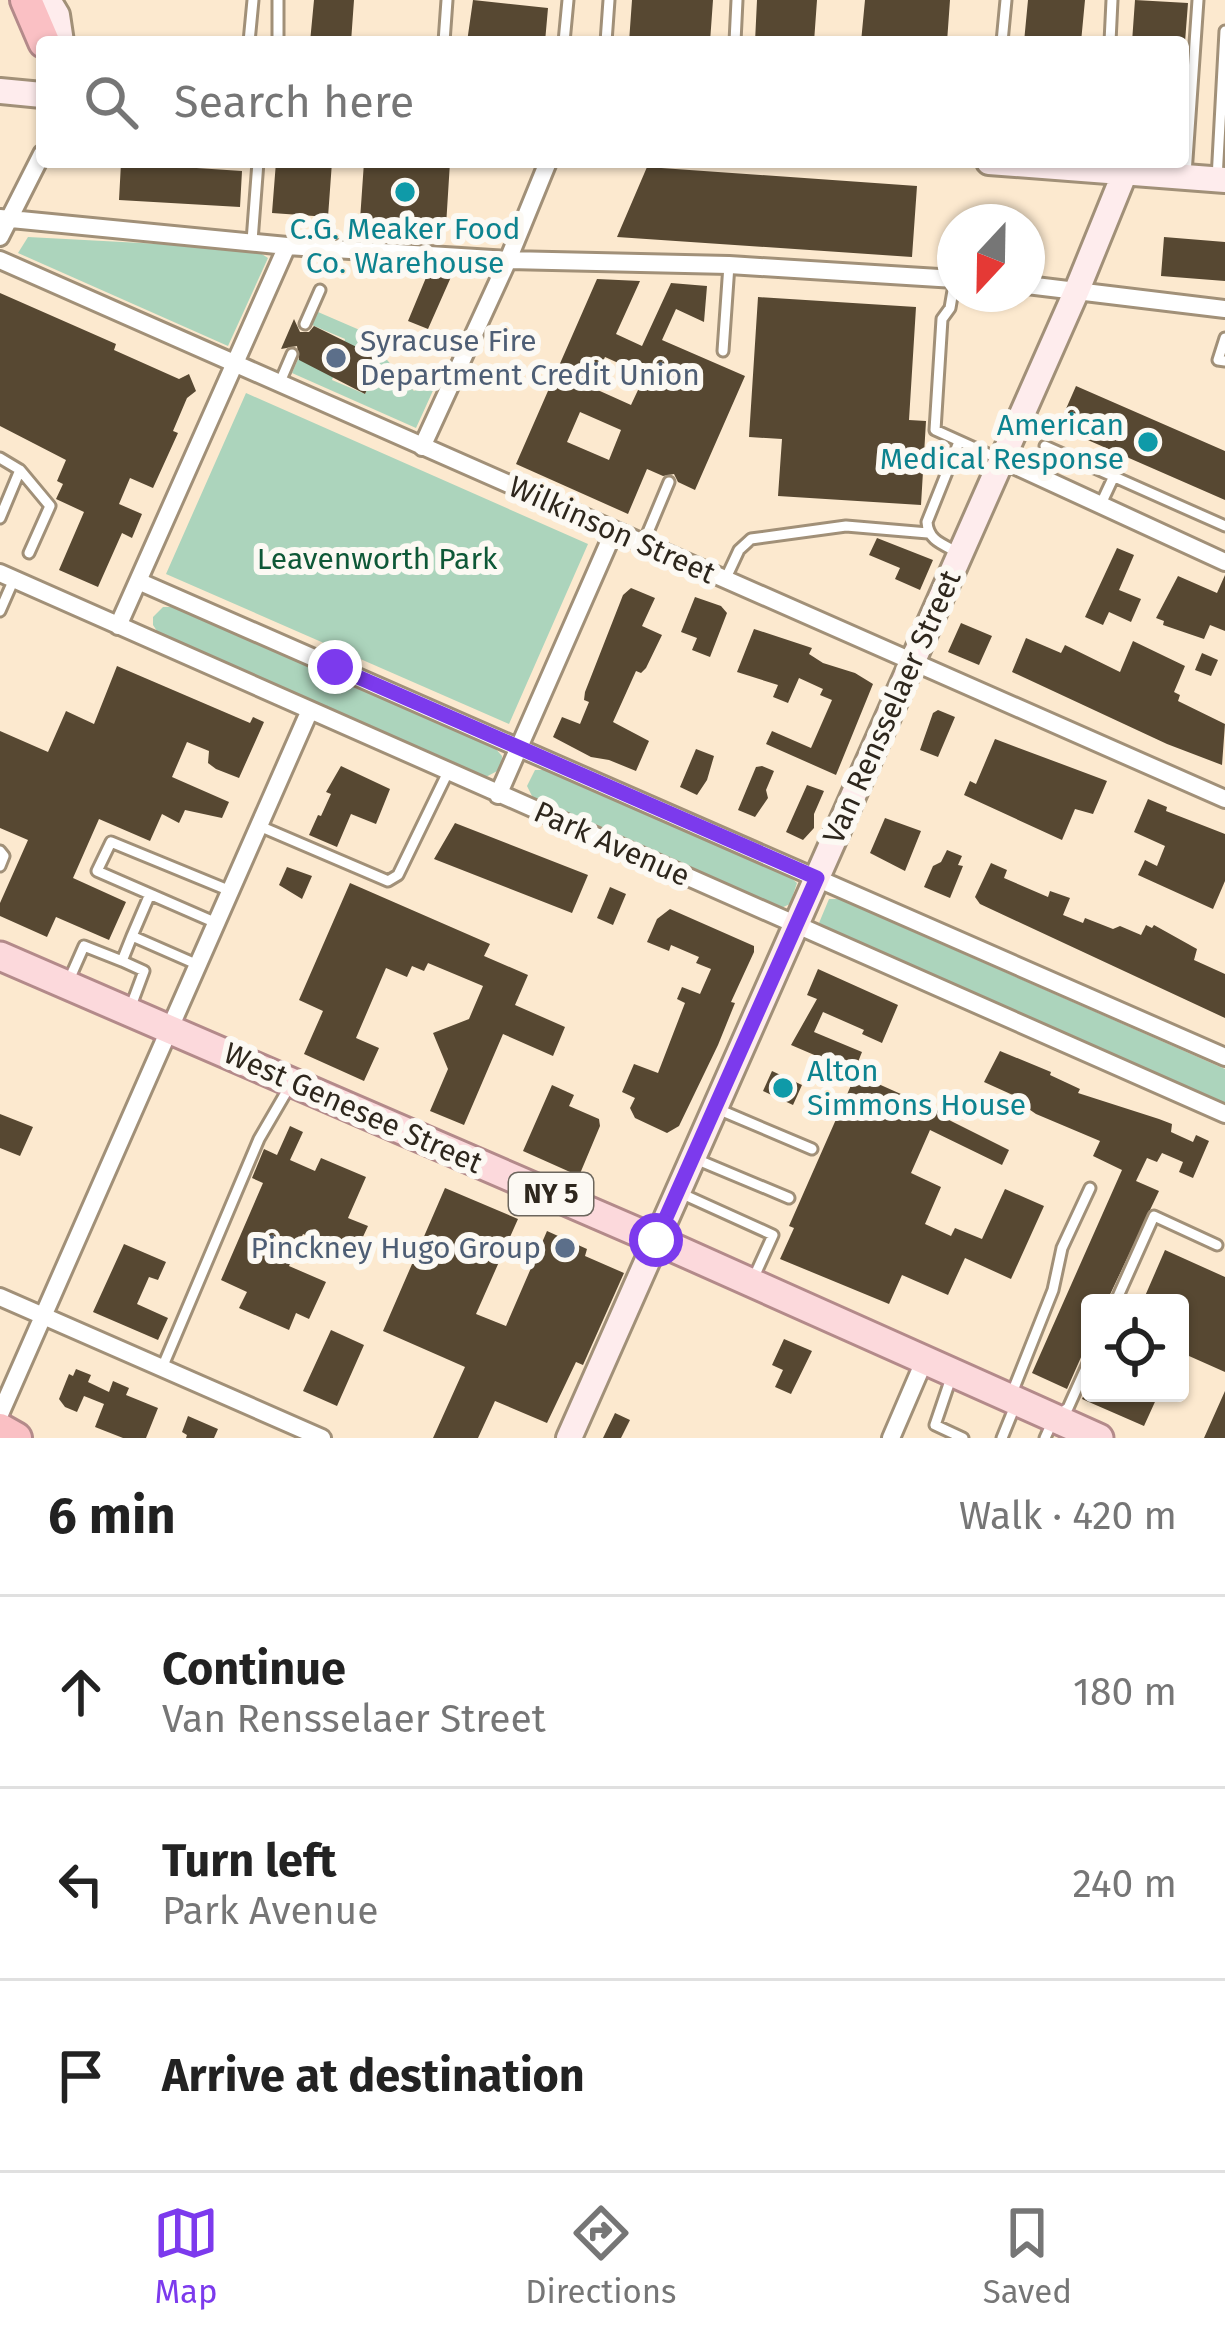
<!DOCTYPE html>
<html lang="en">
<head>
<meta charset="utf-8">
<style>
	body { margin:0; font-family:"Fira Sans",sans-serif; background:#f2f2f2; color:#222 }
	.controls { position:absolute; right:36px; bottom:36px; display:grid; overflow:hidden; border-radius:12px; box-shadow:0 3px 9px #0004 }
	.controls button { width:108px; height:108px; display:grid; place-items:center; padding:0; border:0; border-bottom:3px solid #e0e0e0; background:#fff; color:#222; font:60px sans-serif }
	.compass { position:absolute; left:937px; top:204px; width:108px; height:108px; border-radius:50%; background:#fff; box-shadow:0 3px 9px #0004; rotate:202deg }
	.stop { position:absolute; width:36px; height:36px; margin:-27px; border:9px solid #7c3aed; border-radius:50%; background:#fff }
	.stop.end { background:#7c3aed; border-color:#fff; box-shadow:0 3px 12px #0008 }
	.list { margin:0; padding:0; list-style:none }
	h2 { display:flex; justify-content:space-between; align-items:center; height:156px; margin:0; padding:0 48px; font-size:51px }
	h2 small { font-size:39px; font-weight:400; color:#767676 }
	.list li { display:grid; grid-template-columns:78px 1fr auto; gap:36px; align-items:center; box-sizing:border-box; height:192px; padding:0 48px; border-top:3px solid #e0e0e0 }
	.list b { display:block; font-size:45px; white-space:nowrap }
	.list p { margin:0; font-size:39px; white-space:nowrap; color:#767676 }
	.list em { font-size:39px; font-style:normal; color:#767676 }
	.icon { flex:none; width:66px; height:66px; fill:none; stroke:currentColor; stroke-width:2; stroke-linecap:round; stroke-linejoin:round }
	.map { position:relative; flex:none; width:1225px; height:1438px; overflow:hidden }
	.search { position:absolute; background:#fff; box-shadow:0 3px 9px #0004; left:36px; right:36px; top:36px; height:132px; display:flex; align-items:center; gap:30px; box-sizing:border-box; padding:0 42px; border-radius:12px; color:#767676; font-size:45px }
	.sheet { height:732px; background:#fff }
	nav { display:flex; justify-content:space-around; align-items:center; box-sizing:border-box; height:168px; border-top:3px solid #e0e0e0; background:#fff; font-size:33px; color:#767676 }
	nav a { display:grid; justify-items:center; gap:6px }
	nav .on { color:#7c3aed }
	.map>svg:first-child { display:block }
</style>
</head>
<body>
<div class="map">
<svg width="1225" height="1438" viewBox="0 0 1225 1438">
	<rect width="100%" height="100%" fill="#fce9cf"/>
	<!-- green -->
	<path fill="#acd4bc" d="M28,237l226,12 14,9 -40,88 -210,-93z
		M318,312l44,19 52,60 13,-9 9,2 -20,44 -124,-55 6,-14 31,14 6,-2 -3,9 33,14 15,-34 -37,-14 2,-7 -33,-14z
		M246,393l342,151 -79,180 -343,-150z
		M163,607h13l319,141 7,8 -1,13 -17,9 -323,-141 -8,-12v-8z
		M535,770h10l245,107 7,6 -7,21 -11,5 -246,-111 -6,-12z
		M829,899h10l386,170v35l-402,-176 -4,-5z"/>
	<!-- building -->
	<path fill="#574832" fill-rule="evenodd" d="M314,0h40l-3,42h-41z
		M473,0l75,8 -3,34h-78z
		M632,0h81l-3,42h-81z
		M757,0h60l-3,42h-59z
		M865,0h85l-3,42h-86z
		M1028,0h57l-4,42h-57z
		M1135,0l53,3 -3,39h-53z
		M276,162h56l-4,55 -56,-4z
		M364,162h86l-4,64 -86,-6z
		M121,163l121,8 -2,36 -121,-7z
		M647,167l270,19 -5,71 -295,-20z
		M1027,234l13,1 -2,26 -11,-1z
		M1164,237l61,5v39l-64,-5z
		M430,268l21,9 -23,52 -20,-8z
		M597,279l43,2 -24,53 26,12 29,-63 36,3 -3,36 -28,-13 -14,31 83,36 -50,114 -17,-8 -4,-8 -11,2 -16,-7 -19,45 -112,-50zM605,357l40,18 -14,30 -40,-18zM580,412l41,18 -12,30 -42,-18z
		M0,293l116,51 -2,6 65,29 10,-5 7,17 -9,7 -14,33 5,2 -25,55 -23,-10 -11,26 23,10 -10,24 -10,-5 -24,54 -39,-17 25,-58 -28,-13 7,-15 -6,-3 9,-21 -66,-34z
		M758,297l158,10 -7,113 17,1 -5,84 -143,-9 4,-57 -33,-2z
		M294,319l6,13h9l5,-6 67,33 -16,35 -66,-34 -2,-14 -16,3z
		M1076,386l149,65v49l-167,-73z
		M877,538l56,22 -13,30 -25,-11 5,-11 -31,-13z
		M1117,548l17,7 -15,35 22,9 -10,23 -22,-10 -6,13 -18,-8z
		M1225,575v56l-15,-6 -6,14 -41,-14 1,-4 -8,-3 22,-42 39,17z
		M631,588l24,10 -13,28 20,9 -16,33 -5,5 -5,-2 -23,51 36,19 -13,30 -27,-11 -18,-3 -38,-20 9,-20 18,7 9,-22 -5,-2 1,-8 38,-97z
		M695,597l26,9 6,7 -17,44 -18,-7 5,-12 -16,-6z
		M961,623l31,13 -13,29 -31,-13z
		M754,629l58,19 -3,6 14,9 32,10 18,11 -37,91 -70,-31 6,-13 39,17 21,-48 -12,-5 3,-6 -24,-11 -11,25 -15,-6 5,-12 -41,-13z
		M1026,638l35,15 4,-8 55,27 13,-31 52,25 -11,26 6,3 -2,6 47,23 -3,41 -55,-21 -155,-72z
		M1202,653l16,7 -7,16 -16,-6z
		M117,666l133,57 3,-6 11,5 -25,56 -23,-9 -8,-6 1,-12 -22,-9 -15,35 57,25 -7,16 -37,-8 -6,13 -17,-9 -12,27 -51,-22 -26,59 53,24 -17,38 -53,-23 -9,20 -47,-21v-13l28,-63 -28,-12v-97l48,21 18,-41 28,13z
		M938,710l17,7 -17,40 -18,-7 13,-37z
		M995,739l112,42 -14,33 -18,-5 -13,31 -98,-45 6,-14 6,3z
		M696,749l18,7 -7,24 -10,15 -17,-8z
		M341,766l49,23 -14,35 -25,-10 -14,33 -28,-12 9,-20 3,1 10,-22 -5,-2z
		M762,766l12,5 -8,19 2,8 -13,19 -17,-7 18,-43z
		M807,785l17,6 -10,23v14l-11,12 -17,-8z
		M1148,799l19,8 -1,4 59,23v47l-12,28 -75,-34 7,-15 12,6 8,-20 -31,-14z
		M885,818l36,13 -16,40 -35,-18z
		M455,823l133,52 -16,38 -138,-54z
		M947,850l15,6 -4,9 5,1 -13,32 -26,-11 9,-21 8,-4z
		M991,863l16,7 -3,8 44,19 2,-6 20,7 -7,17 20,8 2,-5 28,11 7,-3 21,9 5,-10 6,3 2,-3 43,24 -3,11 31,14v44l-245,-114 -5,-7z
		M287,867l25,9 -10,23 -23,-14z
		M350,883l140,61 -6,12 44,19 -13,30 50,22 -12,29 -50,-22 -39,91 -34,-14 18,-42 -15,-36 36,-14 14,-33 -55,-23 -4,8 -12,-5 -5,11 -21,-9 -30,70 23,10 -15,33 -60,-27 19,-43 -24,-11z
		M610,887l16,7 -13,31 -16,-7z
		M670,909l84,37v6l-23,50 4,1 -17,42 -39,81 -12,7 -32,-15 -5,-10 5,-10 -13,-6 12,-28 24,9 27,-70 -8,-4 5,-12 18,7 11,-25 -15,-6 3,-6 -28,-12 -2,6 -22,-9 10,-23z
		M818,969l80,36 -16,38 -20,-9 2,-4 -41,-18 -9,20 48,20 -8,20 -63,-27 26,-46 -10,-4z
		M1000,1051l51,21 -1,3 30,14 -2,4 81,26 13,5 -1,8 22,10 3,-7 13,6 -16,37 -14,-6 4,-10 -21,-9 -5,9 -10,-4 -11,23 23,10 -53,112h-16v47l-8,5 -15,34 -35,-16 90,-203 -29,-14 7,-15 -64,-27 -22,-15 1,-3 -31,-14z
		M772,1071l30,14 -9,20 -30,-14z
		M856,1074l83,37 -2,3 72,36 -7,15 -72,-35 -19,43 30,14 -16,37 26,12 4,-8 27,11 23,-50 39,17 -33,73 -46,-21 -17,37 -46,-20 -13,29 -109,-45 14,-31 -5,-2z
		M552,1085l22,10 -5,11 30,13 1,7 -21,50 -56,-25z
		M0,1114l33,13 -13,29 -20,-8z
		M290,1126l13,6 -13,28 25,11 6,-13 45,19 -18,41 20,8 -13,28 -52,-20 -14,32 37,16 -17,37 -13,-6 -7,17 -50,-22 8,-16 -26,-12 42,-97 -11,-5 12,-29 13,6z
		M445,1188l73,31 -42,95 30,12 41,-95 40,18 -2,7 39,17 -41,92 -7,-3 -29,61 -52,-22 -17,37h-45l32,-71 -82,-36z
		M124,1244l42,18 -8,18 -9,-3 -12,27 31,14 -10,22 -65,-28z
		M1165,1250l60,27v95l-45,-20v-49h-38z
		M331,1330l33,15 -27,61 -34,-15z
		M784,1339l28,12 -21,43 -16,-7 8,-17 -11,-5z
		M76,1369l15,6 -3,7 21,10 4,-11 16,7 -3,7 32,13 -12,30h-23l-28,-11 9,-23 -20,-8 -7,16 -12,-5 -6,-8 10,-25 4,2z
		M1090,1381v12h69l-15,33 -62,-27z
		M1225,1391v47h-21z
		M615,1413l15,7 -9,18h-18z
		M188,1416l30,13 -4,9h-28l1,-3 -5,-3z"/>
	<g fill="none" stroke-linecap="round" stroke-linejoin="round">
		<!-- lane casing -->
		<g stroke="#a19078" stroke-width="15">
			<path id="lane" d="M249,42l4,-42
				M278,42v-42
				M444,42l3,-42
				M564,42l4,-42
				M606,42l3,-42
				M735,42l2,-42
				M1002,42l4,-42
				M1110,42l2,-42
				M1186,174l12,-174
				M1217,179l8,-148
				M252,241l6,-79
				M955,279l-5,29 -8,11 -7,111 62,28
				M305,324l15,-34
				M1225,338l-7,22 7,1
				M723,351l6,-86
				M280,382l12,-28
				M1045,446l180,80
				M0,458l20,12
				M1100,506l14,-30
				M0,518l20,-48 30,36 -21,47
				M643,544l26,-62
				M957,552c-15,-8 -29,-12 -30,-30l32,-80
				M725,580l14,-30 12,-11 95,-13 82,7
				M0,611l14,-32
				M257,825l131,56 10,-6 50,-103
				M0,851l4,5 -4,10
				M150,894l-18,42 64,28
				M214,922l-117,-51 14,-29 117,48
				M122,961l22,10 -13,35
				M69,980l15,-34 38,15 10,-25
				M720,1110l92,39
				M698,1160l91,38
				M678,1192l95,43 -19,42
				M1115,1303l39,-87 63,29
				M162,1368l97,-229 32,-55
				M952,1375l-17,50 28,13
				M1012,1393l41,-103 9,-42 28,-60
				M1002,1438l13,-32
				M1045,1438l9,-20 14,-10 22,-49"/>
		</g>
		<!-- street casing -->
		<g stroke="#a19078" stroke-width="22">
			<path id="street" d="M0,218l287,28 221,14 221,5 226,14
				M0,237l42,-83
				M0,260l1225,539
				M1027,285l198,24
				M422,447l86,-187 40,-98
				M1001,459l224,103
				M0,573l1225,541
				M138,581l1087,476
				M118,626l169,-380
				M498,795l116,-264
				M0,1297l322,141
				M0,1414l310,-704
				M891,1438l34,-79"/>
		</g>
		<!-- secondary casing -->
		<g stroke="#a19078" stroke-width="30">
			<path id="secondary" d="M48,0l9,15 4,27
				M0,91l42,4
				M989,162l236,18
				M569,1438l508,-1148 48,-118"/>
		</g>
		<!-- primary casing -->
		<g stroke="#b38a8a" stroke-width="33">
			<path id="primary" d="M0,956l656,284 443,198"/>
		</g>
		<!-- highway casing -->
		<g stroke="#b38a8a" stroke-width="36">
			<path id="highway" d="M26,0l18,42
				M0,1429l16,9"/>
		</g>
		<!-- lane -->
		<use href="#lane" stroke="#fff" stroke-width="9"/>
		<!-- street -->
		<use href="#street" stroke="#fff" stroke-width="16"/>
		<!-- secondary -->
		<use href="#secondary" stroke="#feeced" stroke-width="24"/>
		<!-- primary -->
		<use href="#primary" stroke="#fcd9dc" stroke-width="27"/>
		<!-- highway -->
		<use href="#highway" stroke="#fac0c4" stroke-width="30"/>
	</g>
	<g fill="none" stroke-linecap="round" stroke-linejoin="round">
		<!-- route -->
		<path stroke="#7c3aed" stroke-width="15" d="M335,667l482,211 -161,362"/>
	</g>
	<!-- markers -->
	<g fill="#0f9aa8" stroke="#fcf9f3" stroke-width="4.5">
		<circle cx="405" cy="192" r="12"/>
		<circle cx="1148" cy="442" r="12"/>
		<circle cx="783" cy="1088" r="12"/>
	</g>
	<g fill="#5c6f8a" stroke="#fcf9f3" stroke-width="4.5">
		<circle cx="336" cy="358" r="12"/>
		<circle cx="565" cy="1248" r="12"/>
	</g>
	<g text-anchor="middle" stroke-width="12" stroke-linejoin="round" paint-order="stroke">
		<!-- shield labels -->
		<rect fill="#fcf9f3" stroke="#6c665d" stroke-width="3" x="509" y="1173" width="84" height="42" rx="9"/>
		<g font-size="27" font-weight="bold" fill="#2e271d">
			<text x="551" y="1203">NY 5</text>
		</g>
		<!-- culture labels -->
		<g font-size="30" fill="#0d838f" stroke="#fcf9f3">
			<text x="405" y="239">C.G. Meaker Food<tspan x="405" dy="34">Co. Warehouse</tspan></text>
			<text x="1124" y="435" text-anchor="end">American<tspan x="1124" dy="34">Medical Response</tspan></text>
			<text x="807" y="1081" text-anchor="start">Alton<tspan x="807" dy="34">Simmons House</tspan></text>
		</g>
		<!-- service labels -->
		<g font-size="30" fill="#4e5e75" stroke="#fcf9f3" text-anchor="start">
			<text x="360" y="351">Syracuse Fire<tspan x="360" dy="34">Department Credit Union</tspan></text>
			<text x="541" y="1258" text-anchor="end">Pinckney Hugo Group</text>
		</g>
		<!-- street labels -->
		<g font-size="30" fill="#2e271d" stroke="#fcf9f3">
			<text transform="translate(612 530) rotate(24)" y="10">Wilkinson Street</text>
			<text transform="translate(892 707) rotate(-66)" y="10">Van Rensselaer Street</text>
			<text transform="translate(612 844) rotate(24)" y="10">Park Avenue</text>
			<text transform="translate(353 1108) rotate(24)" y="10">West Genesee Street</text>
		</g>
		<!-- park labels -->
		<g font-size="30" fill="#0e5837" stroke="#fcf9f3">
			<text x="377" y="569">Leavenworth Park</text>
		</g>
	</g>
</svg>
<div class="controls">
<button><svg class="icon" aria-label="locate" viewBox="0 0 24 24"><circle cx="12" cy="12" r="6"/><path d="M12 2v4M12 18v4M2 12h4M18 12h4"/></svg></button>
</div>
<svg class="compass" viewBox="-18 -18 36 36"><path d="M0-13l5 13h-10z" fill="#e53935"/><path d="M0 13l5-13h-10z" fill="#767676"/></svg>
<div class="stop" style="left:656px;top:1240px"></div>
<div class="stop end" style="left:335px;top:667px"></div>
<div class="search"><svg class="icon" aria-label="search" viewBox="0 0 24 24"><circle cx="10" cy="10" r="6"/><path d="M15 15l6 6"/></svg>Search here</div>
</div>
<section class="sheet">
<h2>6 min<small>Walk · 420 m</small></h2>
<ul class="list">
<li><svg class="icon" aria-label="ahead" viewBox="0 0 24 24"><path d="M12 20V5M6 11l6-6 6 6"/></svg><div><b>Continue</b><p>Van Rensselaer Street</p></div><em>180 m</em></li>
<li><svg class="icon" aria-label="left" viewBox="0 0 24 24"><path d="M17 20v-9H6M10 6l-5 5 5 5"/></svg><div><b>Turn left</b><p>Park Avenue</p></div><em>240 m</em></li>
<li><svg class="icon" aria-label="arrive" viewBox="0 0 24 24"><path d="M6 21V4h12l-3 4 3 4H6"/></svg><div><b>Arrive at destination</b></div></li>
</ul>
</section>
<nav>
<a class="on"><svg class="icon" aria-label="map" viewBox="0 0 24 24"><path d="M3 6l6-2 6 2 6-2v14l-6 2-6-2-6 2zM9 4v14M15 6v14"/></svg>Map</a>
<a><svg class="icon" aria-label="directions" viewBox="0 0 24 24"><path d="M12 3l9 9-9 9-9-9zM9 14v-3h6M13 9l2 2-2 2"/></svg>Directions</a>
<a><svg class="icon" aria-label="saved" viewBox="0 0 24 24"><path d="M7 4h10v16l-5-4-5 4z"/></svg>Saved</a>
</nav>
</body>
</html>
